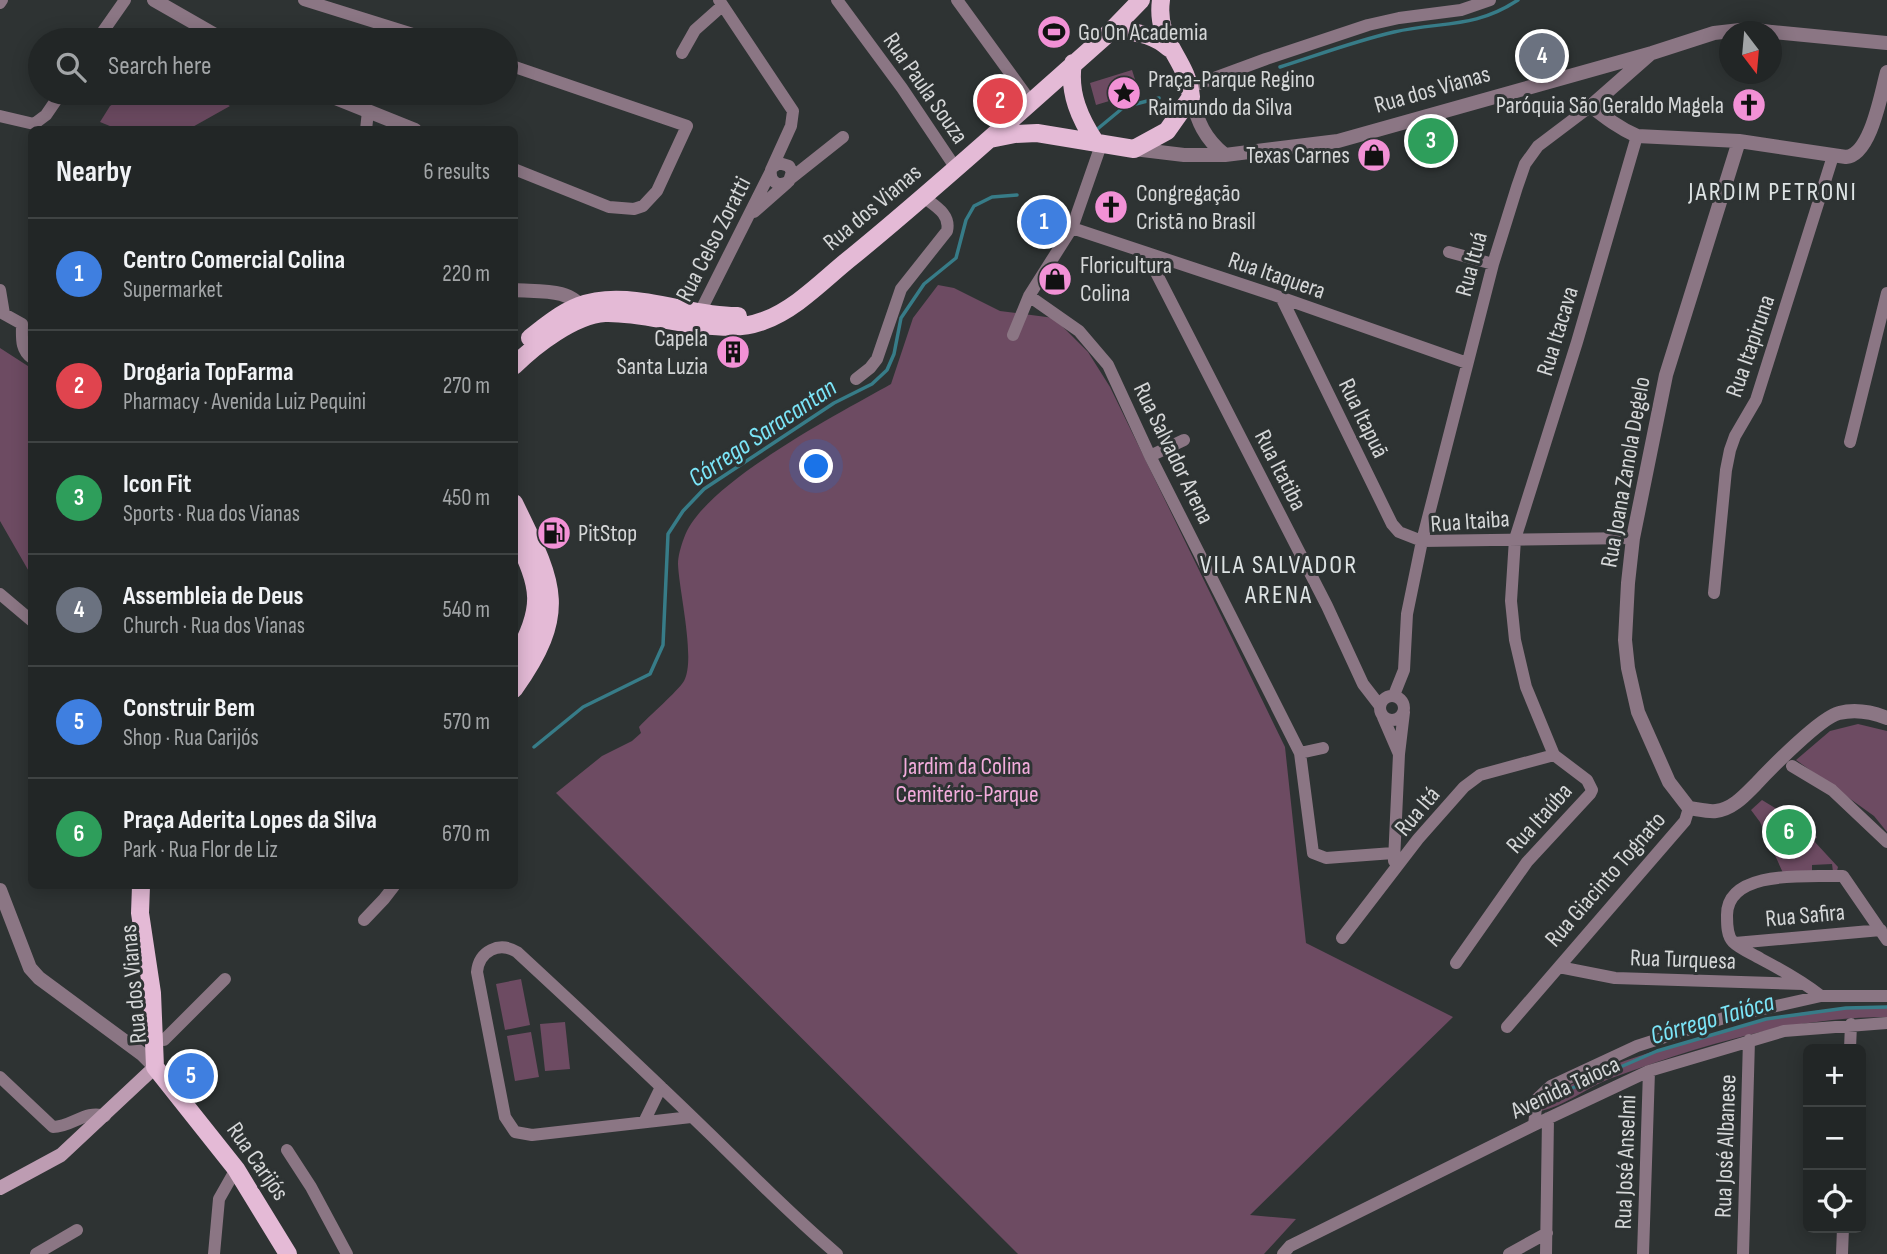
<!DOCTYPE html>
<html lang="en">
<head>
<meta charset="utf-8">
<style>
	body { margin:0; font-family:"Sofia Sans Condensed",sans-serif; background:#2a2e2e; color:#f1f3f6 }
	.controls { position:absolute; right:21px; bottom:21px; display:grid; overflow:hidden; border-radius:10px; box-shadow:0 4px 18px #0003 }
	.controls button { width:63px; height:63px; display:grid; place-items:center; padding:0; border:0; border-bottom:2px solid #3f4343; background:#222626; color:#f1f3f6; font:35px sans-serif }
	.compass { position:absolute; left:1719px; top:21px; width:63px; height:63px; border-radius:50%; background:#222626; box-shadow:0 4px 18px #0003; rotate:164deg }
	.you { position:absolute; left:817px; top:467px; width:24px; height:24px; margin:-18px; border:5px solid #fff; border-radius:50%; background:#1a73e8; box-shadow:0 0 0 10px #1a73e833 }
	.badge { display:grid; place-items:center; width:46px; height:46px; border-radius:50%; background:#95b2f1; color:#fff; font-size:23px; font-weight:700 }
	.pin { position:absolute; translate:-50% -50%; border:4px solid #fff; box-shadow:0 2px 7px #0006 }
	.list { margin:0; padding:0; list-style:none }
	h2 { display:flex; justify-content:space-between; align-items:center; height:91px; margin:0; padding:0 28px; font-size:30px }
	h2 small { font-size:23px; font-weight:400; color:#a2a5a7 }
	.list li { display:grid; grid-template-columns:46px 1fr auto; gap:21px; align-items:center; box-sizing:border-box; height:112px; padding:0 28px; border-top:2px solid #3f4343 }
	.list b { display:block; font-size:26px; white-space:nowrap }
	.list p { margin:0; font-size:23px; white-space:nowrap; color:#a2a5a7 }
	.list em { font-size:23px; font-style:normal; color:#a2a5a7 }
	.icon { flex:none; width:38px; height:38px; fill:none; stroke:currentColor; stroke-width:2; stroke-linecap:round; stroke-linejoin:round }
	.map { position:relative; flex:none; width:1887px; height:1254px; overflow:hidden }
	.search { position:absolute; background:#222626; box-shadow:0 4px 18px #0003; left:28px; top:28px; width:490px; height:77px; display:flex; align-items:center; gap:18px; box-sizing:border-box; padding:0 24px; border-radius:38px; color:#a2a5a7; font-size:26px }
	.panel { position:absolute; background:#222626; box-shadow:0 4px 18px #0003; left:28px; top:126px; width:490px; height:763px; border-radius:10px }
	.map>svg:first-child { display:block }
</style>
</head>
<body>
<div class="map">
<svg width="1887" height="1254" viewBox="0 0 1887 1254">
	<rect width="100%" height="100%" fill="#2e3333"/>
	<!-- green -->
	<path fill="#6d4b62" d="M1132,70l7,22 -43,13 -6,-22z
		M130,93h78l22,13 -41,23h-72l-17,-7 10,-16z
		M938,285l16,3 46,23 54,7 34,34 22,35 175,360 21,196 147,74 -203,198 46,4 -32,35h-246l-462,-461 46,-37 30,-15 9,-8 -2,-6c10,-11 39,-36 45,-46 12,-21 -5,-90 -6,-117 0,-8 3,-18 6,-26 18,-54 156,-125 207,-154l22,-66z
		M0,348l31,20v207l-31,-54z
		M1858,724l29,7v101l-13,-16 -78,-56 34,-29z
		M1762,800l46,28 9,9 -3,4 24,26 -1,4 -4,1 -1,-8 -20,1v7l-29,1 -23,-51 -9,-12z
		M521,979l9,46 -25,5 -9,-46z
		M1858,1007h29v10c-97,0 -188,29 -278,62 -22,9 -45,27 -68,32l-1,-5c32,-27 76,-43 115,-55 47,-15 96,-30 145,-38 19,-3 39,-4 58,-6z
		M565,1022l5,47 -25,2 -5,-47z
		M531,1032l8,45 -24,4 -8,-45z"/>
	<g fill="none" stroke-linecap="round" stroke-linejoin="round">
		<!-- stream -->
		<path stroke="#377c88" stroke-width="3.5" d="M1280,67c38,-12 75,-26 114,-35 48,-11 80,-3 124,-32
			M1095,131l29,-24 35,-9
			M534,747l49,-40 67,-33 13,-29 5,-111 15,-23 21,-22 130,-86 38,-19 15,-14 7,-16 7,-36 23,-34 32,-26 10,-38 8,-14 18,-9 25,-2
			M1554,1096l103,-45 109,-32 80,-11 41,-1"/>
		<!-- minor -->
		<path stroke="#8b7684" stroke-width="12" d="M304,0l128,40
			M719,0l74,111 -2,15 -20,44c-2,12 8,18 18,11l3,-9 -3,-6 -10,-3 -6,4
			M837,0l65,88 53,79
			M957,0l74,102
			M0,3l2,-3
			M97,40l28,-40
			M682,53l13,-23 27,-24
			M506,64l181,62 -30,65 -14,15 -9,3 -25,-2 -95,-38
			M1190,87l76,-28 102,-34 31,-7 62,-8 29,-10
			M0,116l34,8 12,-9 15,-22
			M366,130l2,-19
			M790,179l53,-42
			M754,212l33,-29
			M1072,228l199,66 196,69
			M1449,252l44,12
			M1146,253l181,353 36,78 17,22
			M0,290l4,24 18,10c0,13 -2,26 10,34
			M1029,296l50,35 29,34 42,91 150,297 13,100 13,5 67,-5
			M1282,299l110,225 7,8 23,9 211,-3
			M697,318l73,-145
			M1013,335l16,-39 43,-68 29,-83
			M856,379l14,-11 7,-9 24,-70 46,-58c4,-17 -12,-25 -25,-35
			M1850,442l37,-149
			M1150,456l34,-16
			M1714,593l12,-123 4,-20 5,-14 21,-36 77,-244
			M0,594l32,27
			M1394,695l10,-25 3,-56 15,-73 71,-277 24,-77 8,-23 13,-18 53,-40
			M1380 708a12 12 0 1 1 24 0a12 12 0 1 1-24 0Z
			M1383,717l16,37
			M1300,753l23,-5
			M1792,766l40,24 55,52
			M1394,861l5,-107 5,-42
			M364,920l20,-21 10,-13
			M1342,938l76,-99 46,-52 16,-12 74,-20
			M1735,943l146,-13
			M1456,963l71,-101 63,-68 2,-4 -5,-10 -33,-25 -28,-68 -11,-47 -4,-39 4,-62 62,-197 60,-206
			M1559,967l56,11 188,6
			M1821,996c-18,-14 -39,-26 -60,-37 -8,-5 -21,-10 -28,-17 -6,-6 -6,-17 -6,-26 -1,-48 85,-39 116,-40l44,64
			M1507,1027l178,-206 4,-13
			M164,1040l61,-61
			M1850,1049l1,-25
			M0,1077l53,50c19,0 33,-18 52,-11
			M691,1117l-159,18 -17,-3 -10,-15 -28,-145c2,-21 22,-31 40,-20 66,61 131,122 195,184 41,40 81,81 125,118
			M644,1122l17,-35
			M1534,1125l3,-26 14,-13 86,-40 90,-29 94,-21h66
			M287,1150l24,37 36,67
			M36,1254l41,-24
			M214,1254l5,-55 17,-30
			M1283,1254l7,-8 244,-121 115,-54 135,-40 103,-8
			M1509,1254l38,-21
			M1546,1254l2,-136
			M1643,1254l6,-183
			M1743,1254l6,-214
			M1842,1254l1,-26"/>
		<!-- tertiary -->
		<path stroke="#8b7684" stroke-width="14" d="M154,0l70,40
			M1772,32l115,11
			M1649,55l-58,51c15,12 28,22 46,30l102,5 107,16c25,-2 35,-64 41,-85
			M323,93l92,37
			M1191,97c7,25 13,41 34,58
			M1739,141l-73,234 -33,163 -5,45 -3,57 3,28 10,44 31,70 20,26c8,1 19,4 27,3 17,-2 29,-16 40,-27 14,-15 65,-67 83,-71 16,-4 33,-1 48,5
			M1134,149l50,6h41l113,-14 314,-88 62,-20 35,-4 22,3
			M514,290c26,2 57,-3 71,22
			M0,890l30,78 9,10 103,76 13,13"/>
		<!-- secondary -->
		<path stroke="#bd9cb2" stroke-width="14" d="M0,1188l61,-33 94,-88"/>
		<!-- primary -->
		<path stroke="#e4bad6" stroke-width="18" d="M1110,32c22,-2 42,1 59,16
			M1073,63c-5,30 7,56 23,80
			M990,139l25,-5 22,-1 97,16 33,-18 24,-34c-4,-40 -36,-54 -30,-97
			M530,338c15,-12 31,-25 49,-32 48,-19 109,11 159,10
			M514,366c21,-21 60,-51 91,-53 31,-1 64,9 95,12 21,2 42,4 63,-4 34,-12 62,-43 90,-65 88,-72 172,-149 257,-224l31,-32
			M514,503c39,80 56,107 0,186
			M514,532c28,60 31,71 0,131
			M141,886l-1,27 12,80 3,74 81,102 52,85"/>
	</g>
	<!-- icons -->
	<defs>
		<g id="stadium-disc" transform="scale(1.75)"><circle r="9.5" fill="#f291d6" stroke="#2e3333"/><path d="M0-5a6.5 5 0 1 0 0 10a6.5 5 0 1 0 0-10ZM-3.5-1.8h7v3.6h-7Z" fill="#111"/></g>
		<g id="sight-disc" transform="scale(1.75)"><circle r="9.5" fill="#f291d6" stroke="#2e3333"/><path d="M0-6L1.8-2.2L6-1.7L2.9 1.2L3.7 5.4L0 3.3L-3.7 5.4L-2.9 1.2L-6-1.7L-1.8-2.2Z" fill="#111"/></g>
		<g id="church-disc" transform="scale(1.75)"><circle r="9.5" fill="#f291d6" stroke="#2e3333"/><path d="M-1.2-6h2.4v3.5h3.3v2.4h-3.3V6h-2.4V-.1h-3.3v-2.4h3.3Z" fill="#111"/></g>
		<g id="shop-disc" transform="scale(1.75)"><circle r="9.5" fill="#f291d6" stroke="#2e3333"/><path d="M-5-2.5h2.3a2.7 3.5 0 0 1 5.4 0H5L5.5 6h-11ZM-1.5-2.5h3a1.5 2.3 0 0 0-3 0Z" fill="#111"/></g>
		<g id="building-disc" transform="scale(1.75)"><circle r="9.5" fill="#f291d6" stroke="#2e3333"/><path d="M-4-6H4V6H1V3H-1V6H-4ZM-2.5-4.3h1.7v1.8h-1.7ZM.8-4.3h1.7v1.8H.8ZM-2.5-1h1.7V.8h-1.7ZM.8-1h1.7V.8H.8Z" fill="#111"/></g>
		<g id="fuel-disc" transform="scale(1.75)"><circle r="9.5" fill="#f291d6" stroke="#2e3333"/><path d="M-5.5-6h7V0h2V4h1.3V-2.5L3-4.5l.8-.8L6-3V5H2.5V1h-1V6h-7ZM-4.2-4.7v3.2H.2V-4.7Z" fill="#111"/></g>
	</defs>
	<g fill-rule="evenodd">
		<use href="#stadium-disc" x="1054" y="32"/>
		<use href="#sight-disc" x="1124" y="93"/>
		<use href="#church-disc" x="1749" y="105"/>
		<use href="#shop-disc" x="1374" y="155"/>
		<use href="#church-disc" x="1111" y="207"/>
		<use href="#shop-disc" x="1055" y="279"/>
		<use href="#building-disc" x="733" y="352"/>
		<use href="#fuel-disc" x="554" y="533"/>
	</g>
	<g text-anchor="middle" stroke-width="6" stroke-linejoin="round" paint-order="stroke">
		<!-- poi labels -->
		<g font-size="24" fill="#d5d7d8" stroke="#2e3333" text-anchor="start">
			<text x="1078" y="40">Go On Academia</text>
			<text x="1148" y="87">Praça-Parque Regino<tspan x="1148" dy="28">Raimundo da Silva</tspan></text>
			<text x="1724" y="113" text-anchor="end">Paróquia São Geraldo Magela</text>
			<text x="1350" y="163" text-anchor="end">Texas Carnes</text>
			<text x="1136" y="201">Congregação<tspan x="1136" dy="28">Cristã no Brasil</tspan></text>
			<text x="1080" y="273">Floricultura<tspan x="1080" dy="28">Colina</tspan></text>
			<text x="708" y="346" text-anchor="end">Capela<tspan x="708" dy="28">Santa Luzia</tspan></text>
			<text x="578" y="541">PitStop</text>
		</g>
		<!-- street labels -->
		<g font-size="24" fill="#d5d7d8" stroke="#2e3333">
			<text transform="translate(926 88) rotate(55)" y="8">Rua Paula Souza</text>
			<text transform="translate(1432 89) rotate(-16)" y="8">Rua dos Vianas</text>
			<text transform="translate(872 207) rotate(-40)" y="8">Rua dos Vianas</text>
			<text transform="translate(713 239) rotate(-63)" y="8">Rua Celso Zoratti</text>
			<text transform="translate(1471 264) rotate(-75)" y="8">Rua Ituá</text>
			<text transform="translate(1277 275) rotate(19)" y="8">Rua Itaquera</text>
			<text transform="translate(1557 331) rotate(-73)" y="8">Rua Itacava</text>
			<text transform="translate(1750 346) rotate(-71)" y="8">Rua Itapiruna</text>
			<text transform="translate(1364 418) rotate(64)" y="8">Rua Itapuã</text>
			<text transform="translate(1174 453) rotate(64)" y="8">Rua Salvador Arena</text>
			<text transform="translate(1281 470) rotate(63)" y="8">Rua Itatiba</text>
			<text transform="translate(1625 472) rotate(-80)" y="8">Rua Joana Zanola Degelo</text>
			<text transform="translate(1470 521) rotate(-4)" y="8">Rua Itaiba</text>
			<text transform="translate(1417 811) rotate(-50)" y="8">Rua Itá</text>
			<text transform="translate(1539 818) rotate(-48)" y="8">Rua Itaúba</text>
			<text transform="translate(1605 879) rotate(-49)" y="8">Rua Giacinto Tognato</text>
			<text transform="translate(1805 915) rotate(-5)" y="8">Rua Safira</text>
			<text transform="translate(1683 959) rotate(2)" y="8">Rua Turquesa</text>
			<text transform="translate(133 984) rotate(-95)" y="8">Rua dos Vianas</text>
			<text transform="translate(1565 1087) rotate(-25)" y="8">Avenida Taioca</text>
			<text transform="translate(1725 1146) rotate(-88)" y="8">Rua José Albanese</text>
			<text transform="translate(258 1161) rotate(55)" y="8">Rua Carijós</text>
			<text transform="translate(1625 1162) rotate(-88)" y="8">Rua José Anselmi</text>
		</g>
		<!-- park labels -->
		<g font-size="24" fill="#f2acdc" stroke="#2e3333">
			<text x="967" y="774">Jardim da Colina<tspan x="967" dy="28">Cemitério-Parque</tspan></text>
		</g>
		<!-- neighbourhood labels -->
		<g font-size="26" letter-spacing="2" fill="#dde3e4" stroke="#2e3333">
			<text x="1773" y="200">JARDIM PETRONI</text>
			<text x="1279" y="573">VILA SALVADOR<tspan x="1279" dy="30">ARENA</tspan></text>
		</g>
		<!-- water labels -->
		<g font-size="26" font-style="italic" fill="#7be5f8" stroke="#2e3333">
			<text transform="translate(762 432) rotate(-34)" y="9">Córrego Saracantan</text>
			<text transform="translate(1712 1018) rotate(-16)" y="9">Córrego Taióca</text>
		</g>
	</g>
</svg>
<div class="controls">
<button>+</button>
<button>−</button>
<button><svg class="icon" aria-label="locate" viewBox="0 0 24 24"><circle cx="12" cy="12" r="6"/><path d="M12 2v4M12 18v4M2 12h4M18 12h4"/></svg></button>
</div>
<svg class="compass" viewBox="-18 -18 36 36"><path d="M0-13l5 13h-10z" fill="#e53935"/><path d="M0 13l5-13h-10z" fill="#a2a5a7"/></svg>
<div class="you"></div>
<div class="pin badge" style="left:1044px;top:222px;background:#3f7fe0">1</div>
<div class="pin badge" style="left:1000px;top:101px;background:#e0444e">2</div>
<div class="pin badge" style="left:1431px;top:141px;background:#2e9e5b">3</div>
<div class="pin badge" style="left:1542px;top:56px;background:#6b7280">4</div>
<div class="pin badge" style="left:191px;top:1076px;background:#3f7fe0">5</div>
<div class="pin badge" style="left:1789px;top:832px;background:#2e9e5b">6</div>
<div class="search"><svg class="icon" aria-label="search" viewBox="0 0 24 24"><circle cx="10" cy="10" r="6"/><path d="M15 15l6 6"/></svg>Search here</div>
<section class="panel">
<h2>Nearby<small>6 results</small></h2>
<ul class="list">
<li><span class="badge" style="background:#3f7fe0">1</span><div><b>Centro Comercial Colina</b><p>Supermarket</p></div><em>220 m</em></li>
<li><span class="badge" style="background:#e0444e">2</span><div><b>Drogaria TopFarma</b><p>Pharmacy · Avenida Luiz Pequini</p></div><em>270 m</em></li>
<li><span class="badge" style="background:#2e9e5b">3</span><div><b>Icon Fit</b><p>Sports · Rua dos Vianas</p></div><em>450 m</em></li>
<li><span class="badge" style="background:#6b7280">4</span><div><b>Assembleia de Deus</b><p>Church · Rua dos Vianas</p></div><em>540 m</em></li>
<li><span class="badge" style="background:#3f7fe0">5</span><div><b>Construir Bem</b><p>Shop · Rua Carijós</p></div><em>570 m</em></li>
<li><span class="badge" style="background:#2e9e5b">6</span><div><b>Praça Aderita Lopes da Silva</b><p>Park · Rua Flor de Liz</p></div><em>670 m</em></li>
</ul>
</section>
</div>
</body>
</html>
